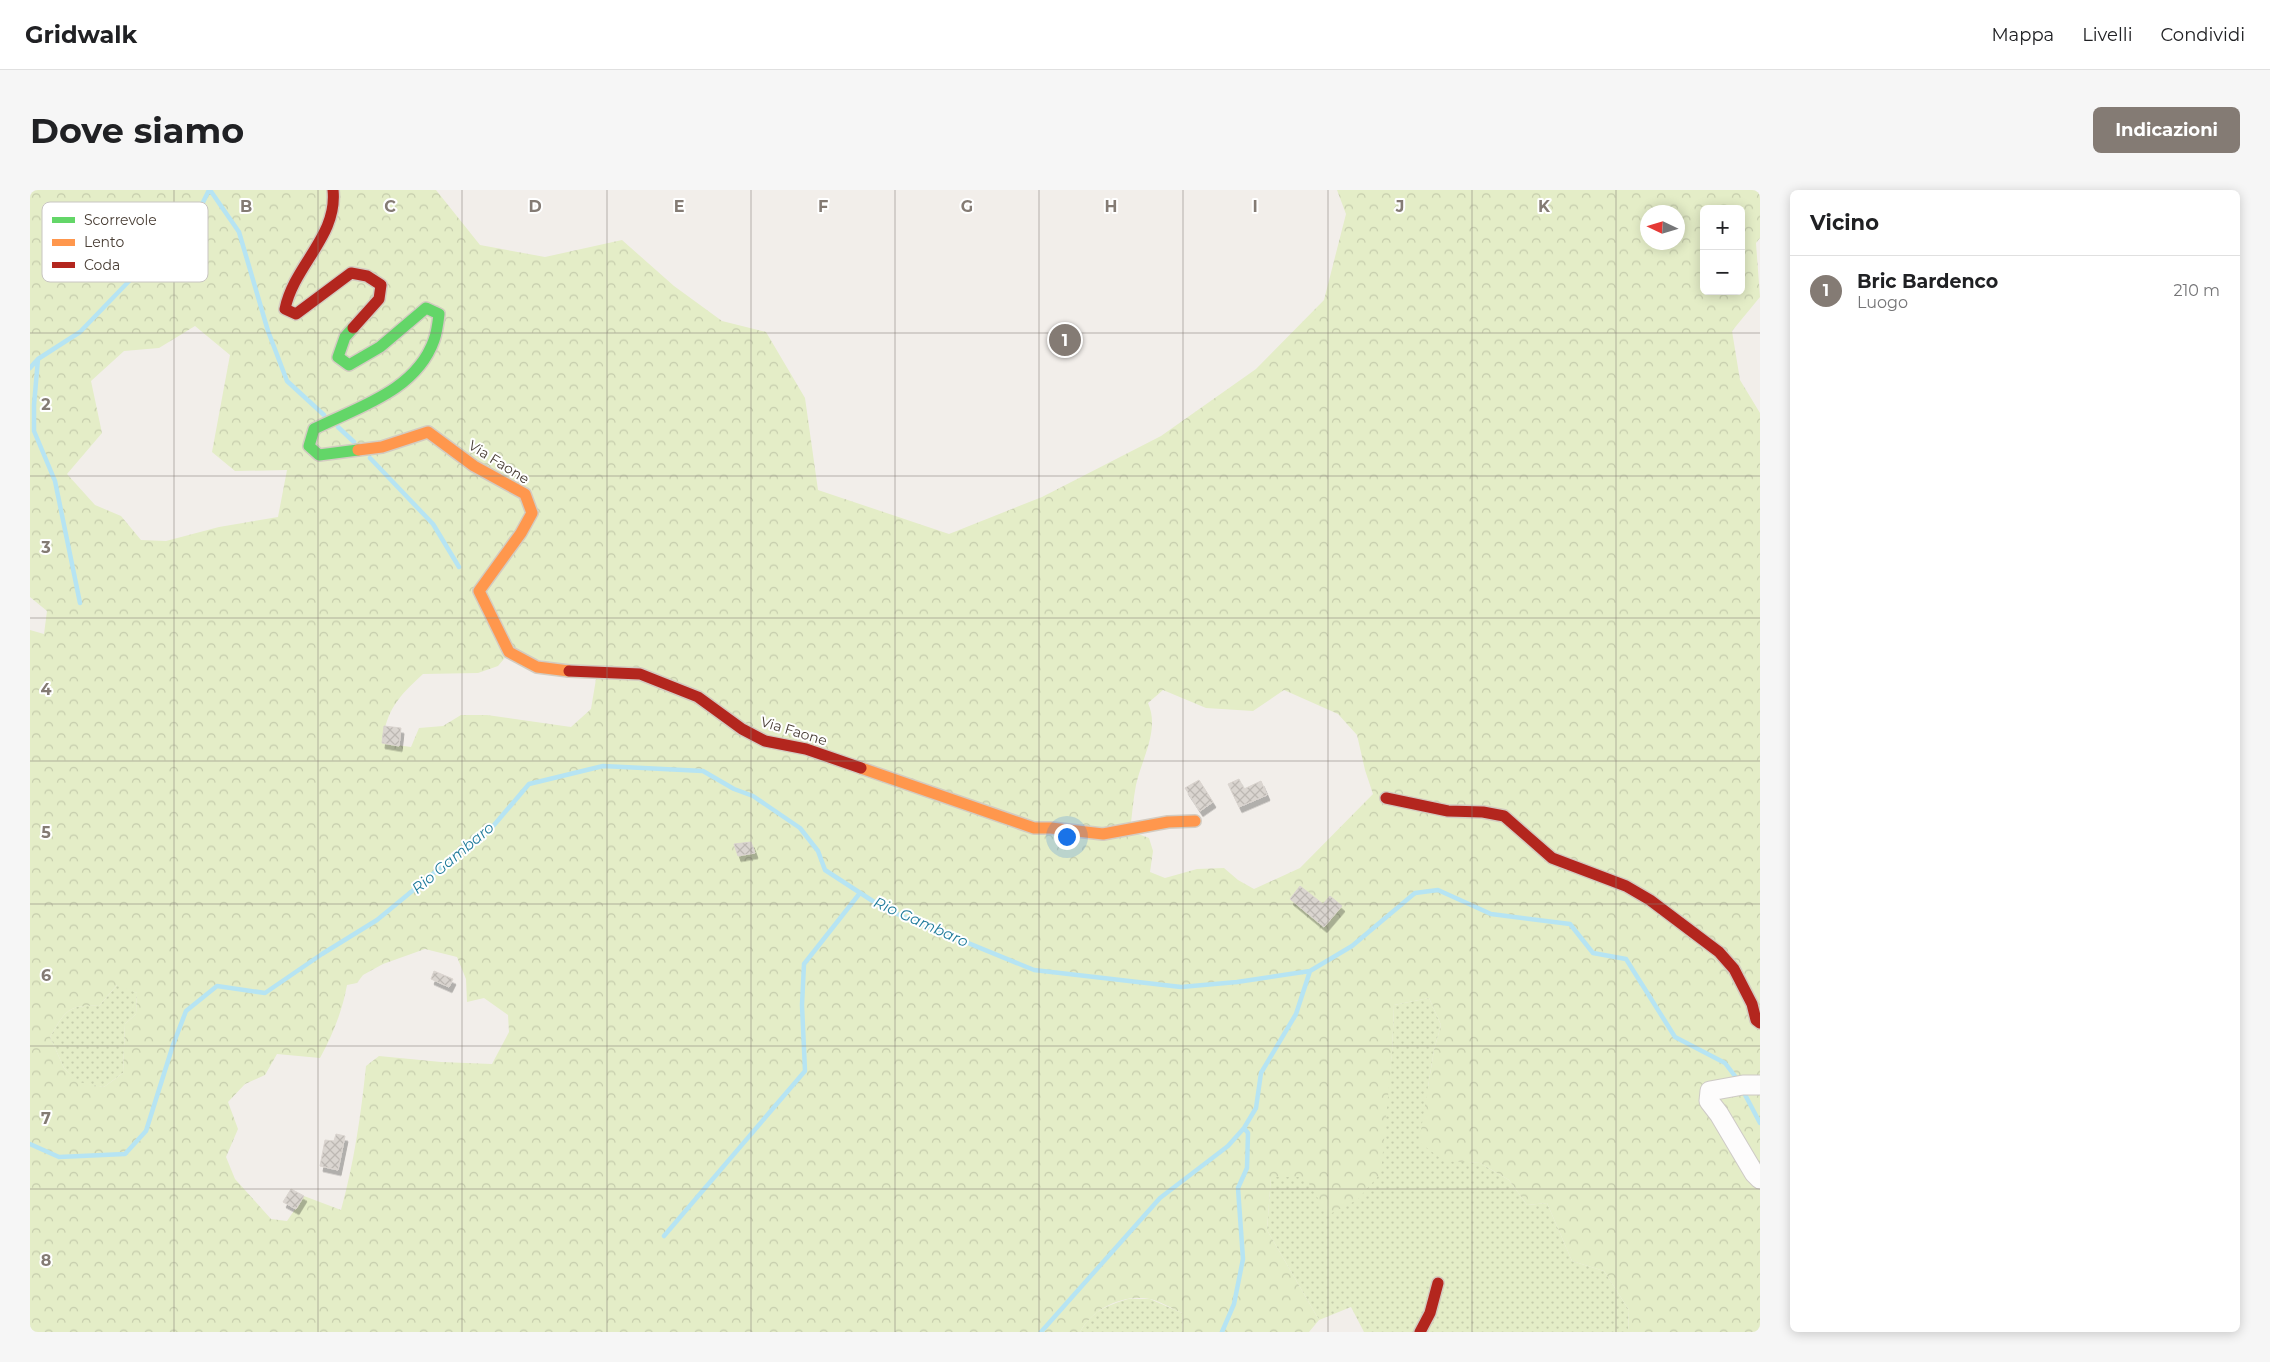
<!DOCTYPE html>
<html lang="it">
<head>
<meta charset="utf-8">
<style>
	body { margin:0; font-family:Montserrat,sans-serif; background:#f6f6f6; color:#202124 }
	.controls { position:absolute; right:15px; top:15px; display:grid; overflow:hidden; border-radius:8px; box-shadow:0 2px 12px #0003 }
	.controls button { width:45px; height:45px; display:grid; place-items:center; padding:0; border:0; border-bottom:1px solid #e0e0e0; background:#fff; color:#202124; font:25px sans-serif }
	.compass { position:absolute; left:1610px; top:15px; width:45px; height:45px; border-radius:50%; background:#fff; box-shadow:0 2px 12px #0003; rotate:274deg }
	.you { position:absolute; left:1036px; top:646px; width:18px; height:18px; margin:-12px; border:4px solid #fff; border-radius:50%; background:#1a73e8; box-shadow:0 0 0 8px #1a73e833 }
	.badge { display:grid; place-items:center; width:32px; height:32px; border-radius:50%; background:#847b74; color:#fff; font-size:16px; font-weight:700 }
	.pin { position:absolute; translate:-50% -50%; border:2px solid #fff; box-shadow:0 1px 5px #0006 }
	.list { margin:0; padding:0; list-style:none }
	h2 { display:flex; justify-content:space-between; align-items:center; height:65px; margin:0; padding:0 20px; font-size:21px }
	h2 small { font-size:16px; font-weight:400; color:#757577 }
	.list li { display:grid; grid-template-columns:32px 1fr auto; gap:15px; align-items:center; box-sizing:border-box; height:70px; padding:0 20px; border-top:1px solid #e0e0e0 }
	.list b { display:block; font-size:19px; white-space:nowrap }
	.list p { margin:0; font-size:16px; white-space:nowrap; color:#757577 }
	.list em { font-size:16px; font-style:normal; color:#757577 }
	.map { position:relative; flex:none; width:1730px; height:1142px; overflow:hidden; border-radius:8px }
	header { display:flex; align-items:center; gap:30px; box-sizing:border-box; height:70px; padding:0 25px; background:#fff; border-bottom:1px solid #e0e0e0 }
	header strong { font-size:24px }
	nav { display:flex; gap:28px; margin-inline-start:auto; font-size:18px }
	.intro { display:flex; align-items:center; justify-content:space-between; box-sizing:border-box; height:120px; padding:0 30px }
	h1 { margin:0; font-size:35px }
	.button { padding:12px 22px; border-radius:8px; background:#847b74; color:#fff; font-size:18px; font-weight:700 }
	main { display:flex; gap:30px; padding:0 30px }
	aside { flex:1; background:#fff; border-radius:8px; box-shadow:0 2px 12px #0003 }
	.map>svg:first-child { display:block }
</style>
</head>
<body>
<header>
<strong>Gridwalk</strong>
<nav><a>Mappa</a><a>Livelli</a><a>Condividi</a></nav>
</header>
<div class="intro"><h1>Dove siamo</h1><a class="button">Indicazioni</a></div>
<main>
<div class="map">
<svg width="1730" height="1142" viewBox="0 0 1730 1142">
	<defs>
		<pattern id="green-dots" width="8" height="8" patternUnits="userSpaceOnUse" patternTransform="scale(1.25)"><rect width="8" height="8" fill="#e4edc7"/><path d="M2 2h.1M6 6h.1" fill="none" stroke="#c5ccac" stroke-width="1.8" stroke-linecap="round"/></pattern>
		<pattern id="forest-crowns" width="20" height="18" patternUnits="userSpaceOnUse" patternTransform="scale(1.25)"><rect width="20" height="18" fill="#e4edc7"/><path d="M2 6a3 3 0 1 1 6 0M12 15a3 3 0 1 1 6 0" fill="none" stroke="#c5ccac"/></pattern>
		<pattern id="building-cross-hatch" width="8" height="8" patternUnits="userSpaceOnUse" patternTransform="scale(1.25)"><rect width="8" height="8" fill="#dad5d0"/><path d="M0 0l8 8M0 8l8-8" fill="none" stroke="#bdb8b3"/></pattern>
		<filter id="shadow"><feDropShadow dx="3" dy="5.5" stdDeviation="0" flood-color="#0004"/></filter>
	</defs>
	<rect width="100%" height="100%" fill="#f2eeea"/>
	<!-- green -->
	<path fill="url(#green-dots)" d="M88,794l19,9 -1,21 -11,10 -2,49 -19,14 -26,-4 -14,-15 -14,-31c15,-25 17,-33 49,-31z
		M1399,808l12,27 -7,25 -6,37 16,73 36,3 29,17 18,25 20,-2 25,58 32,10 25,39 -1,22h-264l-13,-25 -32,13 -52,-90 4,-54 34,1 80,-67 7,-56 2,-49z
		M1098,1109h22l32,14 1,19h-103c12,-21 26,-26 48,-33z"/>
	<!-- forest -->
	<path fill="url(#forest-crowns)" fill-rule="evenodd" d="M0,0h406l44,55 65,12 77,-17 52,46 48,35 44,11 39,66 13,92 131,44 93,-37 119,-61 95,-67 68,-69 22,-86 -9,-24h423v48l-4,5 4,54 -28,34 8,49 20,33v919h-132l1,-22 -25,-39 -32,-10 -25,-58 -20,2 -18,-25 -29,-17 -36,-2 -25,-19 15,-92 7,-25 -12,-27 -35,7 -2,49 -11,119 -24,27 -29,15 -23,-38h-34l-4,53 52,90 -10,12h-126l-1,-19c-10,-4 -22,-12 -32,-14 -27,-5 -57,9 -70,33h-1050v-702l14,4 3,-23 -17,-14zM1674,19h37v82h-37zM1618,22h30v30h-30zM165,136l35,29 -18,97 23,19 52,-1 -9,47 -59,10 -53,14 -25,-1 -20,-24 -26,-11 -28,-31 35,-41 -11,-52 33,-30 35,-3zM479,463l88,20 -6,36 -20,18 -84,-12h-26l-18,11 -24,2 -8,19 -29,-4c5,-34 16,-46 41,-69l55,-1 20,-7zM1133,500l43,18 47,3 31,-21 54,24 19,21 8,35 8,24 -73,74 -46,21 -16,-9 -14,-12 -27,1 -32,9 -15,-6 3,-21 -4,-13 -19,-7c2,-15 3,-31 6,-46 6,-27 24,-55 12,-82zM395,759l32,8 9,22 1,23 17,-4 24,17 1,17 -17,32 -51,-2 -62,-6 -13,10c-5,49 -12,97 -25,144l-37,-14 -17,25 -16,-2 -36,-40 -9,-22 12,-28 -10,-27 17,-18 20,-9 12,-21 43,4c13,-24 22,-46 27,-73l10,-2 6,-8 20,-11zM87,795l20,8 -1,21 -11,10 -2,49 -19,14 -26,-5 -14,-14 -14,-31c15,-25 17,-33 49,-31z"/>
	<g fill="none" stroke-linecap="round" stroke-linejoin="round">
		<!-- stream -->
		<path stroke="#b6e4f3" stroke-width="4.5" d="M180,0l29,42 29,99 19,50 37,34
			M8,169l-4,46v26l21,50 25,122
			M0,178l8,-9 42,-27 52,-54 31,-20 24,-23 22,-45
			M308,237l16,15
			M340,268l63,66 26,43
			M1712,899l18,34
			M0,954l29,13 66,-3 21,-23 27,-86 13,-34 31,-25 48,7 57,-39 55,-34 74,-61 38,-28 40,-47 74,-18 100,5 31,18 19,7 47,32 18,23 7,19 60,39 149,61 147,17 56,-5 73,-11 42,-25 63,-53 23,-3 53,24 79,10 23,29 33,6 49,78 50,26 13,17
			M634,1046l141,-165 -3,-66 2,-41 56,-71
			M1011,1142l119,-134 68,-52 16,-18 12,-20 5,-35 35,-59 14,-43
			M1192,1142l12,-28 9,-45 -5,-71 9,-20 1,-35 -4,-5"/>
	</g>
	<!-- building -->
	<path fill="url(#building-cross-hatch)" stroke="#dad4cf" filter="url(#shadow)" d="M354,536l17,2 -2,18 -17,-3z
		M1209,589l5,10 17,-8 6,14 -28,12 -11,-23z
		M1169,590l14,22 -13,9 -15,-23z
		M721,652l4,11 -17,3 -4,-12z
		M1270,696l23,18 7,-8 12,10 -18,21 -34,-28z
		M404,781l19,8 -4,8 -18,-8z
		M306,944l9,2 -7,34 -18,-4 5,-26 9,1z
		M261,999l13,7 -8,13 -13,-7z"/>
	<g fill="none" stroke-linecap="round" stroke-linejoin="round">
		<!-- street casing -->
		<g stroke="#cecac6" stroke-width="21">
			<path id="street" d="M1730,895h-17l-33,6 -1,10 10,13 35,59 6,6"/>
		</g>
		<!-- fast casing -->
		<g stroke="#d3cbc1" stroke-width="14">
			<path id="fast" d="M323,138l-8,9 -7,20 11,8 31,-18 46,-39 13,6c-1,9 -2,18 -5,26 -18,51 -76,67 -120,89l-5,17 10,9 39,-5"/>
		</g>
		<!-- slow casing -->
		<g stroke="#d3cbc1" stroke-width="14">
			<path id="slow" d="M328,260l24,-3 46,-15 46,34 51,28 7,19 -11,20 -42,58 30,61 28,15 32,4
				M831,578l173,60h17l52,6 65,-12 27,-1"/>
		</g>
		<!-- jam casing -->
		<g stroke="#d3cbc1" stroke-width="14">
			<path id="jam" d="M303,0c5,46 -39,75 -48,119l11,5 55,-41 16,3 14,9 -2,14 -26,29
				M539,481l71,3 58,23 44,32 23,12 41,8 55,19
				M1356,608l62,13 35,1 21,4 48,42 74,28 24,14 69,52 15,17 18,35 4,16 4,3
				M1390,1142l10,-19 8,-30"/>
		</g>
		<!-- street -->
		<use href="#street" stroke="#fdfcfc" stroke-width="19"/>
		<!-- fast -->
		<use href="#fast" stroke="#63d668" stroke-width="11"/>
		<!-- slow -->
		<use href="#slow" stroke="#ff974d" stroke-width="11"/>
		<!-- jam -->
		<use href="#jam" stroke="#b3261e" stroke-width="11"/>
	</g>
	<!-- grid -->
	<path fill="none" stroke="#847b74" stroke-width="1" stroke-opacity="0.55" d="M144,0v1142M288,0v1142M432,0v1142M577,0v1142M721,0v1142M865,0v1142M1009,0v1142M1153,0v1142M1298,0v1142M1442,0v1142M1586,0v1142M0,143h1730M0,286h1730M0,428h1730M0,571h1730M0,714h1730M0,856h1730M0,999h1730"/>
	<g text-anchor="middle" stroke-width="4" stroke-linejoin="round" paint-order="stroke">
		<!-- street labels -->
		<g font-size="14" fill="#483d34" stroke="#fff">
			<text transform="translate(469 272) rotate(32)" y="5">Via Faone</text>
			<text transform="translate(764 541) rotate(17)" y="5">Via Faone</text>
		</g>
		<!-- water labels -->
		<g font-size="15" font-style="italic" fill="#1f7b9b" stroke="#fff">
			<text transform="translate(423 668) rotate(-40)" y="5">Rio Gambaro</text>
			<text transform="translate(891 732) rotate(24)" y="5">Rio Gambaro</text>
		</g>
	</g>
	<!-- legend -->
	<rect x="12" y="12" width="166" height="80" rx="8" fill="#fff" stroke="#c8c5c2" stroke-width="1"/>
	<rect x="22" y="27" width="23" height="6" fill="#63d668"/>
	<rect x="22" y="49" width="23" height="7" fill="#ff974d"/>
	<rect x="22" y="72" width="23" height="6" fill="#b3261e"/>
	<g font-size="14" fill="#483d34">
		<text x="54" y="35">Scorrevole</text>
		<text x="54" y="57">Lento</text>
		<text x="54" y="80">Coda</text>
	</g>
	<g font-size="16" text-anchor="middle" font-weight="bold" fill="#847b74" stroke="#fff" stroke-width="4" stroke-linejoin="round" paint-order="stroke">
		<text x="216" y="22">B</text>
		<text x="360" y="22">C</text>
		<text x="505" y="22">D</text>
		<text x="649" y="22">E</text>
		<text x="793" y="22">F</text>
		<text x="937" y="22">G</text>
		<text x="1081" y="22">H</text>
		<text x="1225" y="22">I</text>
		<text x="1370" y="22">J</text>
		<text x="1514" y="22">K</text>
		<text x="16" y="220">2</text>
		<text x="16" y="363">3</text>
		<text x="16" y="505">4</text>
		<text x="16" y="648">5</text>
		<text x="16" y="791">6</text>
		<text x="16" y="934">7</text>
		<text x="16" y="1076">8</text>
	</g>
</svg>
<div class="controls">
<button>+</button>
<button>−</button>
</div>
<svg class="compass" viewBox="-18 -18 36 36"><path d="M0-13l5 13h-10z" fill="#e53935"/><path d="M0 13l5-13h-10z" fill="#757577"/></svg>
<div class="you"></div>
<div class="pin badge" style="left:1035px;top:150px">1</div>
</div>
<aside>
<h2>Vicino<small></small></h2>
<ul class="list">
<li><span class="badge">1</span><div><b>Bric Bardenco</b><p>Luogo</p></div><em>210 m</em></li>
</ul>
</aside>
</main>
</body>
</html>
